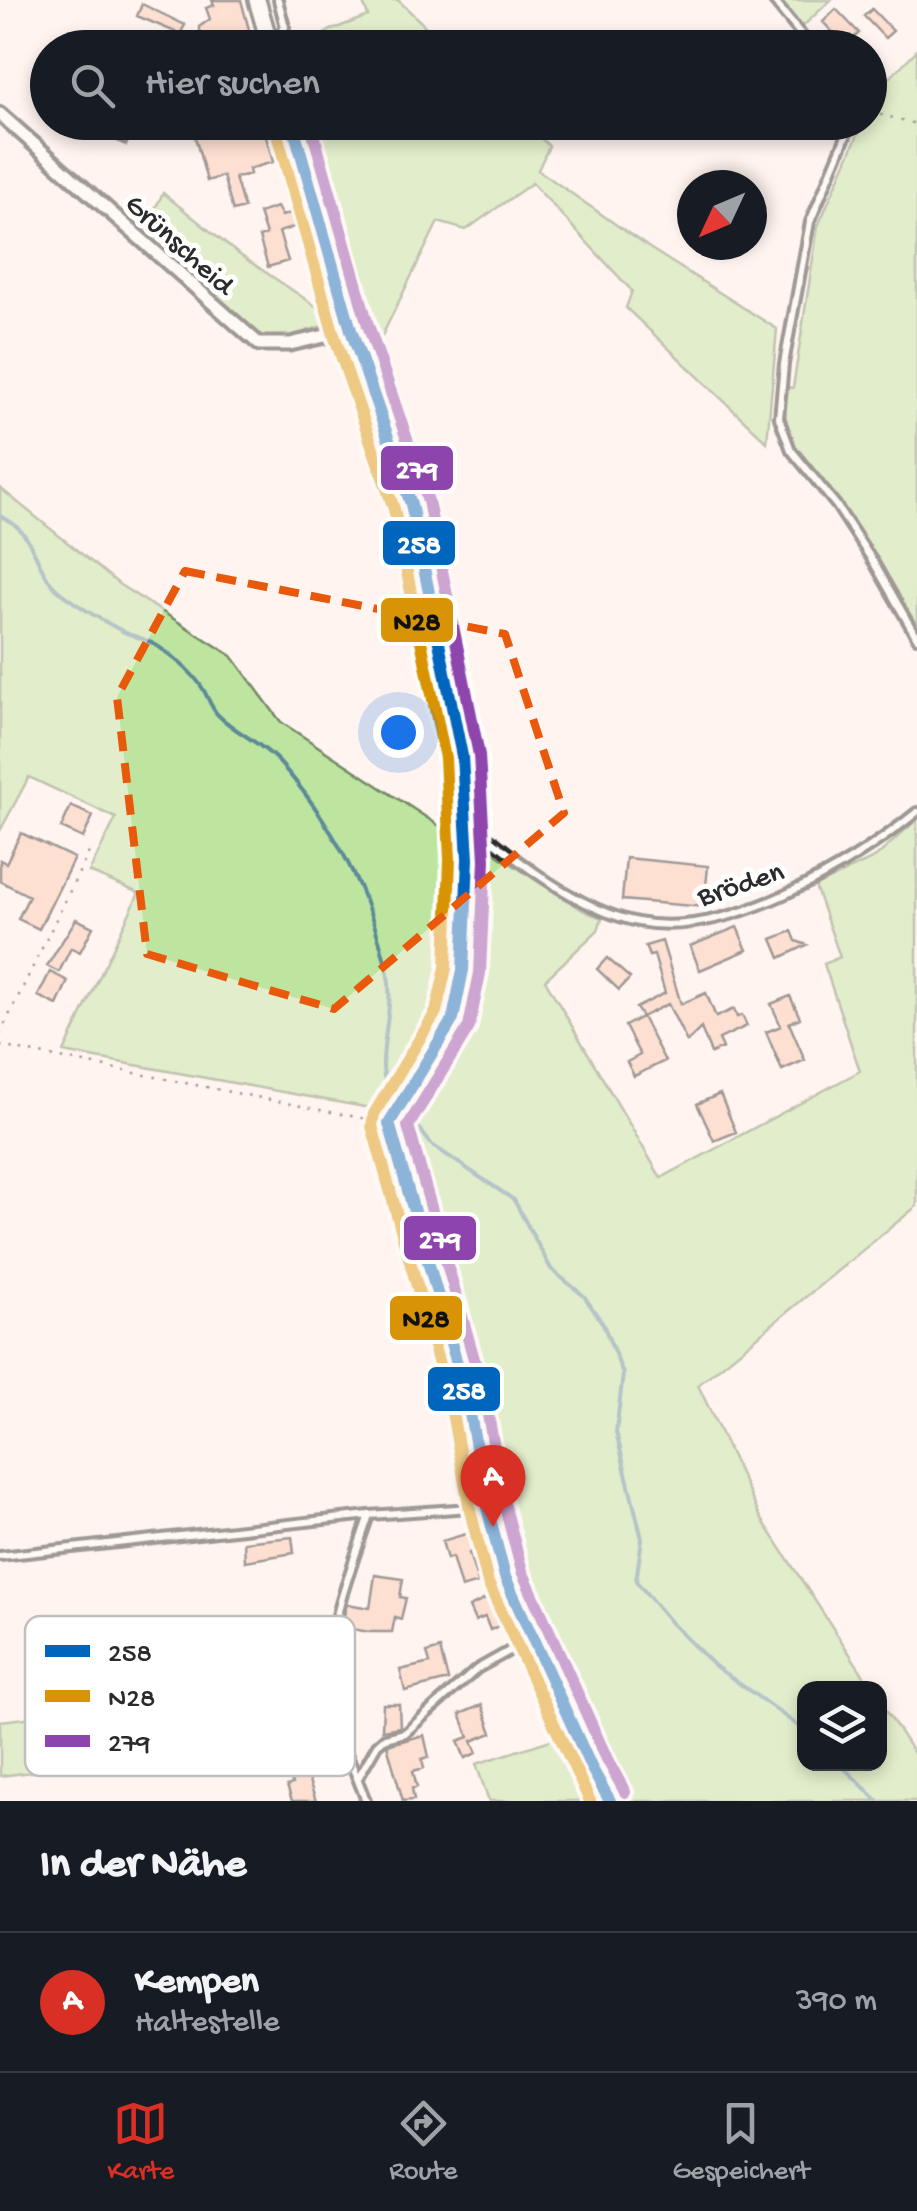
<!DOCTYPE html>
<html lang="de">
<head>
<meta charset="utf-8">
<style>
	body { margin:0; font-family:"Gochi Hand",sans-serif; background:#20242c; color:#f1f3f6 }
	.controls { position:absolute; right:30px; bottom:30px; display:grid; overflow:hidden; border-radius:20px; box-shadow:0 5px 15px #0003 }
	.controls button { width:90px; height:90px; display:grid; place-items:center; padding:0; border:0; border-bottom:2px solid #363941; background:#171b24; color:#f1f3f6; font:50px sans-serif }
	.compass { position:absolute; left:677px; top:170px; width:90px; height:90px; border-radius:50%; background:#171b24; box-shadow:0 5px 15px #0003; rotate:226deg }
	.you { position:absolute; left:398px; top:732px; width:35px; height:35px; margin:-25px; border:8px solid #fff; border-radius:50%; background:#1a73e8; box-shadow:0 0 0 15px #1a73e833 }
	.badge { display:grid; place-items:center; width:65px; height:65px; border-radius:50%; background:#d93025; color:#fff; font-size:32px; font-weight:700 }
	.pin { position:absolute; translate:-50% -82px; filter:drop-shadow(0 2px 5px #0008) }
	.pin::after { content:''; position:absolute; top:52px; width:35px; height:30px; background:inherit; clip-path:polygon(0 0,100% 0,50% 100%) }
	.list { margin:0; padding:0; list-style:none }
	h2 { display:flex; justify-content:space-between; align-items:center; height:130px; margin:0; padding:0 40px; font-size:42px }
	h2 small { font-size:32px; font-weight:400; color:#9ea1a6 }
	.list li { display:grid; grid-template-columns:65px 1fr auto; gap:30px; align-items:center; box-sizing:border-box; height:140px; padding:0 40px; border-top:2px solid #363941 }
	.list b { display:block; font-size:38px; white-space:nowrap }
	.list p { margin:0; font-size:32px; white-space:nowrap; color:#9ea1a6 }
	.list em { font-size:32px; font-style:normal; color:#9ea1a6 }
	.icon { flex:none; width:55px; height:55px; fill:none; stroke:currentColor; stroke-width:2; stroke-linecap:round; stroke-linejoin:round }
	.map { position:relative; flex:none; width:917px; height:1801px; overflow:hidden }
	.search { position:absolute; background:#171b24; box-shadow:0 5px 15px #0003; left:30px; right:30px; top:30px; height:110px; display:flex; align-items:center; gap:25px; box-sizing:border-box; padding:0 35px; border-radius:55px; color:#9ea1a6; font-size:38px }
	.sheet { height:270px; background:#171b24 }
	nav { display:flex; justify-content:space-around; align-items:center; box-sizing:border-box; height:140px; border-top:2px solid #363941; background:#171b24; font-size:28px; color:#9ea1a6 }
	nav a { display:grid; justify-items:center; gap:5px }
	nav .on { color:#d93025 }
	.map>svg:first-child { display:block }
</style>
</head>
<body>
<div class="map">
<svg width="917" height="1801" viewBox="0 0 917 1801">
	<rect width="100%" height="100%" fill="#fff4ef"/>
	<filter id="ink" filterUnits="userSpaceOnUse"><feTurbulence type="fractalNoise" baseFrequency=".01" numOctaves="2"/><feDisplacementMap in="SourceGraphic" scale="20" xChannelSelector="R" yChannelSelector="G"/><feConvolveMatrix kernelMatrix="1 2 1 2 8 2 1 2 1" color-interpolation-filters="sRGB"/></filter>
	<g filter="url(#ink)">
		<!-- green -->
		<path fill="#bee5a0" stroke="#748866" stroke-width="2.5" d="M362,0h36l49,47h-144l28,-17 37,-14z
			M779,0h52l-30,28z
			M917,50v584c-21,-39 -44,-76 -68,-113 -29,-42 -75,-78 -62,-134l6,1 25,-162 45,-103 7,-1v-24z
			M305,123h220l24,23 -11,24 113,79 126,80 -10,113 -141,-134 6,-17 -100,-108 -66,47 -28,-8 -63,128z
			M163,193l74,60 101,68 -62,20 -23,-9 -110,-99z
			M0,488l120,97 112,71 49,66 169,111 3,127 -19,59 -53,91 -317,-58 75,-159 -50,-21 27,-54 -87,-41 -29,54z
			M917,819v387l-219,179 63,133 111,170h-68v76h76v-63l37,57v43h-294l-36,-62 -71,-160 -97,-399 -10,-56 13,-41 47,-67 11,-172 104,67 18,7 -4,12 -53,50 116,198 199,-107 -36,-107 16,-7 -25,-71 61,-29z
			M176,1700l6,53 -182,23v-55z
			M563,1736l34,65h-108l-13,-37z"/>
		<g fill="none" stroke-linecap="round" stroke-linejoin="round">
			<!-- stream -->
			<path stroke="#5d8a97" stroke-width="4" d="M0,516c39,16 33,59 65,80 19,14 38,25 59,36 11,5 24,7 35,15 16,12 33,24 44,42 5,8 8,19 15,26 18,18 41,26 60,46 52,57 92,133 109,209 7,31 -3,60 -4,91 -1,9 2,20 4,30
				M406,1112l26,33 82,55 37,69 33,27 19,28 20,50 -7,58 26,107 -6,42 35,42 44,43 89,64
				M840,1764l38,37"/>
		</g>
		<!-- building -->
		<path fill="#fdc7af" stroke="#2b2b2b" stroke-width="2.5" d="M212,0h29l13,48h-48l-7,-21 11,-8 -4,-11 8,-3z
			M142,4l43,21 -5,9 -43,-18z
			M836,9l23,24 -13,13 -23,-24z
			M872,9l21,22 -8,7 -21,-22z
			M78,122h59l-11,23z
			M191,122h71l11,40 -24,7 1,5 -15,4 9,30 -11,3 -10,-35 -16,5z
			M277,207l5,9 20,-7 4,14 -27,9 9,29 -20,6 -9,-30 7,-2 -7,-22z
			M71,806l22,10 -10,22 -22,-10z
			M21,833l53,25 -35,71 -21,-10 11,-23 -29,-15v-21l6,3z
			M626,858l82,8 -4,41 -82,-7z
			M76,919l17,8 -13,25 -9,-4 -12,24 -12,-6z
			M737,927l10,23 -47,20 -10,-24z
			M792,931l4,10 11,4 -27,13 -8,-19z
			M662,941l19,63 25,-11 10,24 18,-8 3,8 5,-2 5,11 -28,13 4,9 -12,5 -10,-25 -14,14 -19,-38 -26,13 -6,-9 29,-15 -11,-38 -5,1 -4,-10z
			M607,958l23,20 -11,12 -22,-21z
			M50,972l18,9 -11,24 -19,-9z
			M790,996l10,22 -11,5 16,37 -23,10 -16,-38 15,-6 -10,-22z
			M642,1017l23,44 -31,15 -7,-14 13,-7 -15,-29z
			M720,1094l16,38 -22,9 -17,-37z
			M469,1533l6,18 -6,2 9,30 -17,5 -9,-31 -5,2 -5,-18z
			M292,1537l2,16 -49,8 -1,-19z
			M375,1575l28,4 -3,18 6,1 -5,21 -6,-2 -3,15h-23l-28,-5 6,-23 23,4z
			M494,1595l13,27 -17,8 -5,-13 -10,4 -6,-14z
			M440,1649l8,31 -43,11 -5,-21 30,-7 -3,-10z
			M383,1704h16l1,23 -18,3z
			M482,1705l10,28 -20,8 5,12 -12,5 -7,-17 11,-4 -9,-23z
			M424,1735l5,22 -7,2 2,9 -11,3 4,16 -5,1 2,12 -11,1 -16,-56z
			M303,1763l5,15 8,23h-24l-5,-15 5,-2 -5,-15z"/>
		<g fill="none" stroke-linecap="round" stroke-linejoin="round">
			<!-- service casing -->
			<g stroke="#2b2b2b" stroke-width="14">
				<path id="service" d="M773,0l39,48
					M272,46l13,-19 -7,-27
					M852,122l-42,100 -26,142 -5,54 12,32 45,55 38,58 43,75
					M467,820c46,38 111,90 171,102 90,18 212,-56 279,-110
					M0,1556l369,-41 116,-8
					M358,1778l19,-33 8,-7 20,-5 72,-64 54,-30
					M366,1801c-12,-33 -30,-69 -37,-104 -9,-50 24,-134 40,-182"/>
			</g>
			<!-- minor casing -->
			<g stroke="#2b2b2b" stroke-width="19">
				<path id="minor" d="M0,114l259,230h31l61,-14"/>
			</g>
			<!-- tertiary casing -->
			<g stroke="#2b2b2b" stroke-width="22">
				<path id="tertiary" d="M257,0l14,48
					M292,122l59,208 60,174 51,252 6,103 -5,111 -10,49 -64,104 79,280 19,104 18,70 86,190 19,34"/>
			</g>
			<!-- path -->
			<path stroke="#2b2b2b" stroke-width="2.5" stroke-dasharray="2.5 8" stroke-linecap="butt" d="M870,112l47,12
				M0,1034l90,-184
				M0,1046l376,75"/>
			<!-- service -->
			<use href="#service" stroke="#fff" stroke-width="6"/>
			<!-- minor -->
			<use href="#minor" stroke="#fff" stroke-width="11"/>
			<!-- tertiary -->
			<use href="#tertiary" stroke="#fff" stroke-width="15"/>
			<!-- bus-1 casing -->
			<g stroke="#fff" stroke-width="20">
				<path id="bus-1" d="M292,122l59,208 60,174 51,252 6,103 -5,111 -10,49 -64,104 79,280 19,104 18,70 86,190 19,34"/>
			</g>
			<!-- bus-2 casing -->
			<g stroke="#fff" stroke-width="20">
				<path id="bus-2" d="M275,127l59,208 60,174 51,249 5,101 -4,109 -10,44 -62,102 -2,12 79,281 19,103 18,73 102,218"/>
			</g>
			<!-- bus-3 casing -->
			<g stroke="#fff" stroke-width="20">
				<path id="bus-3" d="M310,122l58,203 60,176 51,254 6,105 -5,113 -11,54 -61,99 77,272 19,105 18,68 85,188 18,33"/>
			</g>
			<!-- bus-1 -->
			<use href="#bus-1" stroke="#0065bd" stroke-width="12"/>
			<!-- bus-2 -->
			<use href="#bus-2" stroke="#d89406" stroke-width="12"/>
			<!-- bus-3 -->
			<use href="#bus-3" stroke="#8e44ad" stroke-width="12"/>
		</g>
	</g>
	<!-- marked area -->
	<path d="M0 0H917V1801H0ZM185,571l320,63 59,179 -230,196 -187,-55 -30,-257z" fill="#fff4ef" fill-opacity=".55" fill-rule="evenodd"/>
	<path fill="none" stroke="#e8590c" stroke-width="8" stroke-dasharray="20 12" stroke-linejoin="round" d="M185,571l320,63 59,179 -230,196 -187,-55 -30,-257z"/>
	<g text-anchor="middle" stroke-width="10" stroke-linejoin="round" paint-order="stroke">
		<!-- street labels -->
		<g font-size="30" fill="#2b2b2b" stroke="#fff">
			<text transform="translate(181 243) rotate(42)" y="10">Grünscheid</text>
			<text transform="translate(740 882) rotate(-18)" y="10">Bröden</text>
		</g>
	</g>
	<!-- legend -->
	<rect x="25" y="1616" width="330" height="160" rx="15" fill="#fff" stroke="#bfbfbf" stroke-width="2.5"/>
	<rect x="45" y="1645" width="45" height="12" fill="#0065bd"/>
	<rect x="45" y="1690" width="45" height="12" fill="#d89406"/>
	<rect x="45" y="1735" width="45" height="12" fill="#8e44ad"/>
	<g font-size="28" fill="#2b2b2b">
		<text x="108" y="1661">258</text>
		<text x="108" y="1706">N28</text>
		<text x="108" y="1751">279</text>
	</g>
	<g stroke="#fff" stroke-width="4">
		<rect x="379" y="444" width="76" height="48" rx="10" fill="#8e44ad"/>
		<rect x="381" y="519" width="76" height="48" rx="10" fill="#0065bd"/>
		<rect x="379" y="596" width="76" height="48" rx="10" fill="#d89406"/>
		<rect x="402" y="1214" width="76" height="48" rx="10" fill="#8e44ad"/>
		<rect x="388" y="1294" width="76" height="48" rx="10" fill="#d89406"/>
		<rect x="426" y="1365" width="76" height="48" rx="10" fill="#0065bd"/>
	</g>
	<g font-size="28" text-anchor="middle" font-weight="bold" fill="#fff">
		<text x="417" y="478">279</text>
		<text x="419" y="553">258</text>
		<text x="440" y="1248">279</text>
		<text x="464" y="1399">258</text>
	</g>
	<g font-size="28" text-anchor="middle" font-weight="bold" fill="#111">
		<text x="417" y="630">N28</text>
		<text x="426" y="1327">N28</text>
	</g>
</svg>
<div class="controls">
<button><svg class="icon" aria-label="layers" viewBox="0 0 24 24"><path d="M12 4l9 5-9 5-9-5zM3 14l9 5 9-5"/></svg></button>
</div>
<svg class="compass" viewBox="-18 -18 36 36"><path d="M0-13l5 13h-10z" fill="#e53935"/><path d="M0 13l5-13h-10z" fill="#9ea1a6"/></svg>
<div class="you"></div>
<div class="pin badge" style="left:493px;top:1527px">A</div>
<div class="search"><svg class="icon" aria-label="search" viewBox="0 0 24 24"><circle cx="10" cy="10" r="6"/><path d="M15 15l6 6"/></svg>Hier suchen</div>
</div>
<section class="sheet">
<h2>In der Nähe<small></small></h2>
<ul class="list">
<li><span class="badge">A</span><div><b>Kempen</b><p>Haltestelle</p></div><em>390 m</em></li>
</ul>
</section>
<nav>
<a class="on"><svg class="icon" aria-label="map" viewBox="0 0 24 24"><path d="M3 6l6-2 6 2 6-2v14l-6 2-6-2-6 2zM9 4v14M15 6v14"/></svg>Karte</a>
<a><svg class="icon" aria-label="directions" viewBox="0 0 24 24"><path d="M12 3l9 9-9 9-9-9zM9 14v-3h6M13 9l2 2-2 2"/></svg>Route</a>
<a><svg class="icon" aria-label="saved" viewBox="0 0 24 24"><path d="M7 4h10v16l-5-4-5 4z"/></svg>Gespeichert</a>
</nav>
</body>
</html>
